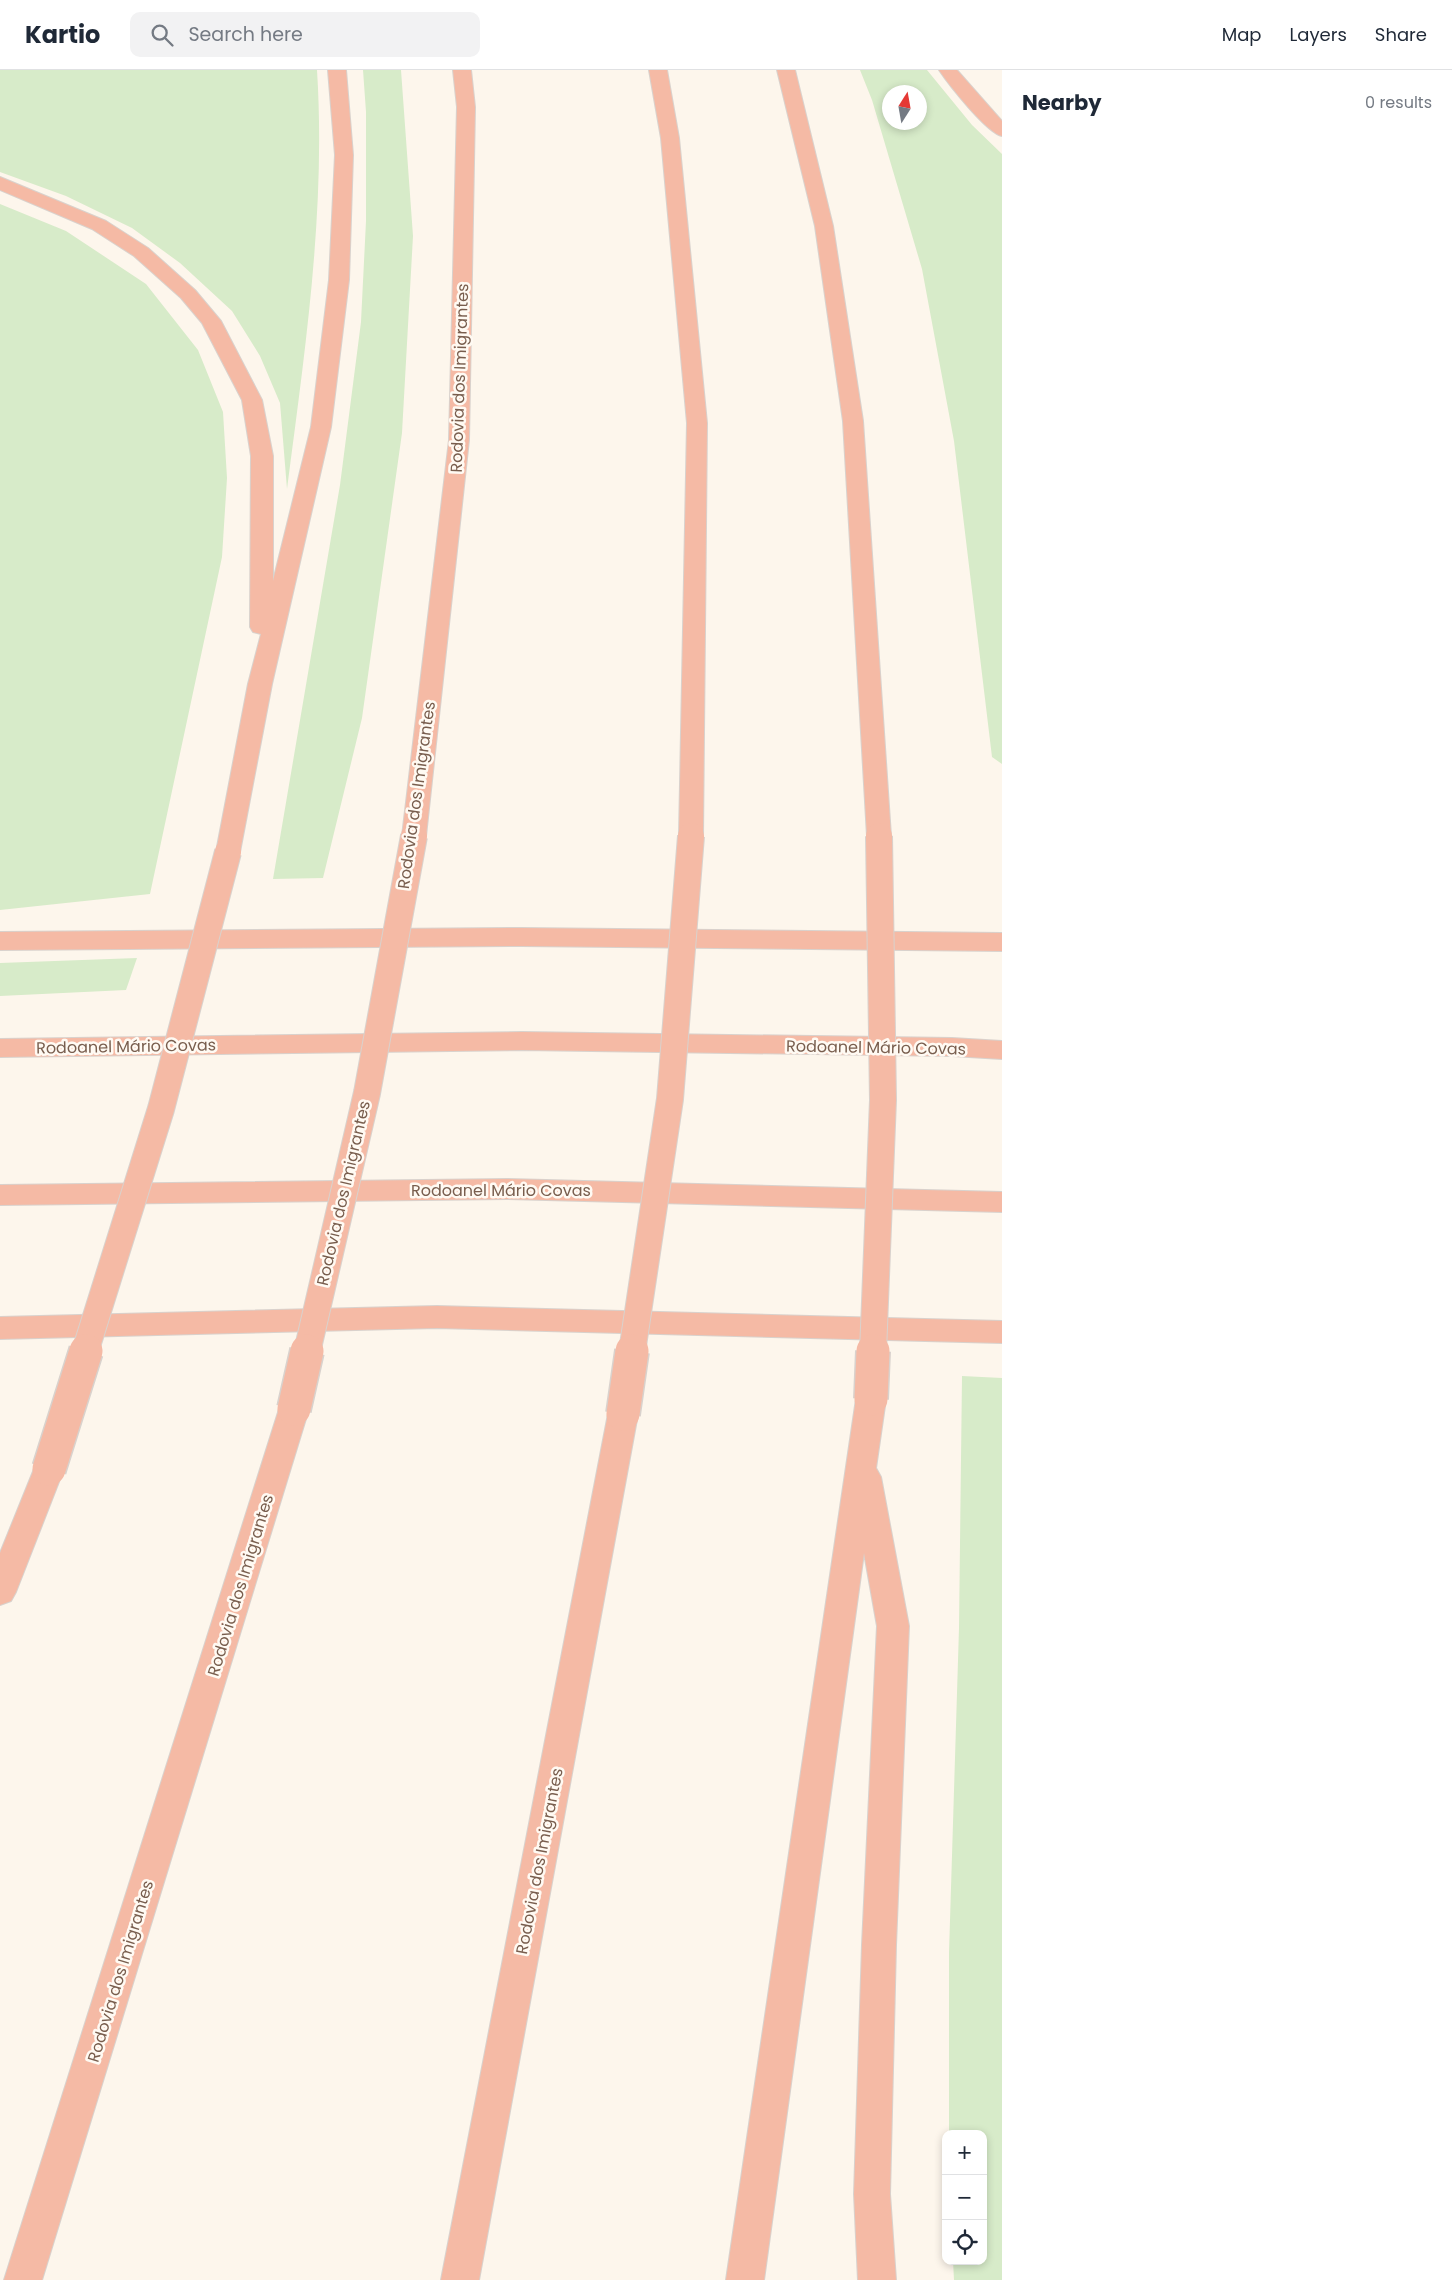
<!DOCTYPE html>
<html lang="en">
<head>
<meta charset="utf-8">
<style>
	body { margin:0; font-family:Poppins,sans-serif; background:#f2f2f3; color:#1f2937 }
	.controls { position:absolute; right:15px; bottom:15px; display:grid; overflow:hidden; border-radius:10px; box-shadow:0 2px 8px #0003 }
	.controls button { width:45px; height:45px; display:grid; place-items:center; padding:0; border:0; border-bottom:1px solid #e0e1e3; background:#fff; color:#1f2937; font:25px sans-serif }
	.compass { position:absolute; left:882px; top:15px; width:45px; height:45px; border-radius:50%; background:#fff; box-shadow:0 2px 8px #0003; rotate:11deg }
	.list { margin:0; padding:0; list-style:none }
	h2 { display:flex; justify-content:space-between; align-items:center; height:65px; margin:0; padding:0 20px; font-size:21px }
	h2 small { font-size:16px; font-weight:400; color:#747a83 }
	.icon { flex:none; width:28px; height:28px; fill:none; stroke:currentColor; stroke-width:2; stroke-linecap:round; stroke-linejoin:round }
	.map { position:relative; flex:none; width:1002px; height:2210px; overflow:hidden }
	header { display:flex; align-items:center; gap:30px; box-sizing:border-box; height:70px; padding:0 25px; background:#fff; border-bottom:1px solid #e0e1e3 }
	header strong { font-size:24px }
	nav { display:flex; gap:28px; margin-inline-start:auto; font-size:18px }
	.search { width:350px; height:45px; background:#f2f2f3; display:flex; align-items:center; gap:12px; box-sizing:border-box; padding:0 18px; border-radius:10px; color:#747a83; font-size:19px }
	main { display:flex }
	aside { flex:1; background:#fff }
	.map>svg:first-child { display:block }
</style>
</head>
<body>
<header>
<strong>Kartio</strong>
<div class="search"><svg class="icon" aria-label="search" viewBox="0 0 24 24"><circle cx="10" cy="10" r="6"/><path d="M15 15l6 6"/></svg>Search here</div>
<nav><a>Map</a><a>Layers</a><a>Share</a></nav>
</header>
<main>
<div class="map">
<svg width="1002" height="2210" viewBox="0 0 1002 2210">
	<rect width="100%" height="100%" fill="#fdf6ec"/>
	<!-- green -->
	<path fill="#d7ebc9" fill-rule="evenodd" d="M0,0h317c9,140 -12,280 -30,419l-7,-86 -20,-47 -28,-45 -52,-48 -48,-35 -66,-32 -66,-24z
		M363,0h38l12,166 -11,197 -40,285 -39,160 -50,1 67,-394 21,-163 5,-101v-109z
		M860,0h67l45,55 30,29v610l-10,-7 -38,-316 -32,-172 -50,-169zM889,22h30v30h-30z
		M0,134l66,27 80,53 52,66 25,62 4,66 -5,79 -72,337 -150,16z
		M137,888l-11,32 -126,6v-33z
		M962,1306l40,2v902h-48l-1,-19h30v-127h-34v-181l10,-325z"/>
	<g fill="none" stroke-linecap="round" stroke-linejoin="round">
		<!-- highway casing -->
		<g stroke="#d9d2cd" stroke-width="2">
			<path id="highway" d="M328,0h18l7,85 -4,125 -18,147 -59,257 -32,168 -3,6 -9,2 -9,-2 -3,-6 32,-168 13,-50 -8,-2 -3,-5 1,-171 -9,-56 -40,-77 -21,-25 -47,-42 -42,-27 -92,-39v-13l106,44 42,27 47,42 26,31 41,79 11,56v125l38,-154 18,-147 6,-125z
				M453,0h18l4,37 -6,333 -43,396 -3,6 -9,2 -9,-2 -3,-6 47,-396 8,-333z
				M649,0h18l12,68 28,285 -4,413 -3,6 -9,2 -9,-2 -3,-6 8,-413 -26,-285z
				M777,0h18l38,156 30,195 28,415 -3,6 -9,2 -9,-2 -3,-6 -24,-415 -28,-195z
				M939,0h18l45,51v15c-15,-3 -53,-51 -63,-66z
				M521,858l481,5v18l-481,-5 -521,4v-18z
				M522,962l430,6 50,3v18l-50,-3 -430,-6 -522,7v-18z
				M507,1109l495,13v20l-495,-13 -507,6v-20z
				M437,1236l565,15v22l-565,-15 -437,11v-22z
				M871,1317l10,4 5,8 -10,69 5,9 28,149 -13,319 -6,249 6,86h-38l-4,-86 8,-249 15,-319 -13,-73 -100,727h-38l130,-881 5,-8z
				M294,1327l10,4 5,8 -267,871h-38l275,-871 5,-8z
				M623,1332l10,4 5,8 -159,866h-38l167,-866 5,-8z
				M49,1387l11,3 4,9 -48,123 -5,9 -11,4v-52l34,-84 4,-9z"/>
		</g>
		<!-- highway -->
		<use href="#highway" fill="#f5baa5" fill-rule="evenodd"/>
		<!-- highway-bridge-far1 casing -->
		<g stroke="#d9d2cd" stroke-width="28" stroke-linecap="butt">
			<path id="highway-bridge-far1" d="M85,1282l76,-243 67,-257
				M307,1282l60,-259 47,-257
				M632,1282l38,-253 21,-263
				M873,1282l10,-252 -4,-264"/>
		</g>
		<!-- highway-bridge casing -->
		<g stroke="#d9d2cd" stroke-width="36" stroke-linecap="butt">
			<path id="highway-bridge" d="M871,1329l2,-48
				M294,1339l13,-58
				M623,1344l9,-63
				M49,1399l37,-118"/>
		</g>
		<!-- highway-bridge-far1 -->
		<use href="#highway-bridge-far1" stroke="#f5baa5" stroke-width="26"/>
		<!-- highway-bridge -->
		<use href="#highway-bridge" stroke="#f5baa5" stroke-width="33"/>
	</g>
	<g text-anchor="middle" stroke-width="5" stroke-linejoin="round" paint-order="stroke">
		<!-- street labels -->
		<g font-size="16" fill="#795e4e" stroke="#fffaf3">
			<text transform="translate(459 308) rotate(-88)" y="6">Rodovia dos Imigrantes</text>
			<text transform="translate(416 725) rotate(-82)" y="6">Rodovia dos Imigrantes</text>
			<text transform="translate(126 976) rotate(-1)" y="6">Rodoanel Mário Covas</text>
			<text transform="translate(876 977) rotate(1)" y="6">Rodoanel Mário Covas</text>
			<text x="501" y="1126">Rodoanel Mário Covas</text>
			<text transform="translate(343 1123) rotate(-77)" y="6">Rodovia dos Imigrantes</text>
			<text transform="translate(240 1515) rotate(-73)" y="6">Rodovia dos Imigrantes</text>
			<text transform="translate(539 1791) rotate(-79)" y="6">Rodovia dos Imigrantes</text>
			<text transform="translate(120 1901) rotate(-73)" y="6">Rodovia dos Imigrantes</text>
		</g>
	</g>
</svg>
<div class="controls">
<button>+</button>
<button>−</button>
<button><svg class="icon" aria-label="locate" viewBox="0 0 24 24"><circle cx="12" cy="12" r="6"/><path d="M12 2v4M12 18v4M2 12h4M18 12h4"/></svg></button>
</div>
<svg class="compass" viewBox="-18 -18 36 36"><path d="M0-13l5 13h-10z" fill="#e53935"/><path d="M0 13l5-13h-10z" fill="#747a83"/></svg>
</div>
<aside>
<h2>Nearby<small>0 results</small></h2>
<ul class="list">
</ul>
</aside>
</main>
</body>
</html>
